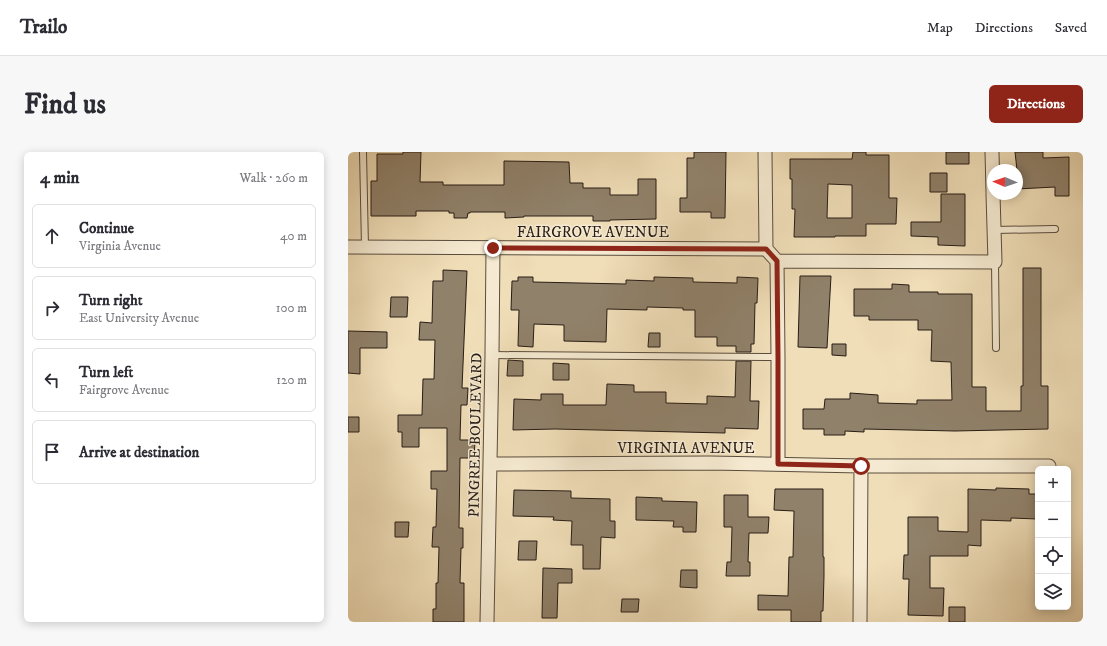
<!DOCTYPE html>
<html lang="en">
<head>
<meta charset="utf-8">
<style>
	body { margin:0; font-family:"IM FELL DW Pica",serif; background:#f7f7f7; color:#2b2b33 }
	.controls { position:absolute; right:12px; bottom:12px; display:grid; overflow:hidden; border-radius:6px; box-shadow:0 2px 10px #0003 }
	.controls button { width:36px; height:36px; display:grid; place-items:center; padding:0; border:0; border-bottom:1px solid #e1e1e2; background:#fff; color:#2b2b33; font:20px sans-serif }
	.compass { position:absolute; left:639px; top:12px; width:36px; height:36px; border-radius:50%; background:#fff; box-shadow:0 2px 10px #0003; rotate:272deg }
	.stop { position:absolute; width:12px; height:12px; margin:-9px; border:3px solid #8f2418; border-radius:50%; background:#fff }
	.stop.end { background:#8f2418; border-color:#fff; box-shadow:0 1px 4px #0008 }
	.list { margin:0; padding:0; list-style:none }
	h2 { display:flex; justify-content:space-between; align-items:center; height:52px; margin:0; padding:0 16px; font-size:17px }
	h2 small { font-size:13px; font-weight:400; color:#7c7c81 }
	.list li { display:grid; grid-template-columns:26px 1fr auto; gap:12px; align-items:center; box-sizing:border-box; height:64px; margin:0 8px 8px; padding:0 8px; border:1px solid #e1e1e2; border-radius:6px }
	.list b { display:block; font-size:15px; white-space:nowrap }
	.list p { margin:0; font-size:13px; white-space:nowrap; color:#7c7c81 }
	.list em { font-size:13px; font-style:normal; color:#7c7c81 }
	.icon { flex:none; width:22px; height:22px; fill:none; stroke:currentColor; stroke-width:2; stroke-linecap:round; stroke-linejoin:round }
	.map { position:relative; flex:none; width:735px; height:470px; overflow:hidden; border-radius:6px }
	header { display:flex; align-items:center; gap:24px; box-sizing:border-box; height:56px; padding:0 20px; background:#fff; border-bottom:1px solid #e1e1e2 }
	header strong { font-size:19px }
	nav { display:flex; gap:22px; margin-inline-start:auto; font-size:14px }
	.intro { display:flex; align-items:center; justify-content:space-between; box-sizing:border-box; height:96px; padding:0 24px }
	h1 { margin:0; font-size:28px }
	.button { padding:10px 18px; border-radius:6px; background:#8f2418; color:#fff; font-size:14px; font-weight:700 }
	main { display:flex; gap:24px; padding:0 24px }
	aside { flex:1; background:#fff; border-radius:6px; box-shadow:0 2px 10px #0003 }
	.map>svg:first-child { display:block }
</style>
</head>
<body>
<header>
<strong>Trailo</strong>
<nav><a>Map</a><a>Directions</a><a>Saved</a></nav>
</header>
<div class="intro"><h1>Find us</h1><a class="button">Directions</a></div>
<main>
<aside>
<h2>4 min<small>Walk · 260 m</small></h2>
<ul class="list">
<li><svg class="icon" aria-label="ahead" viewBox="0 0 24 24"><path d="M12 20V5M6 11l6-6 6 6"/></svg><div><b>Continue</b><p>Virginia Avenue</p></div><em>40 m</em></li>
<li><svg class="icon" aria-label="right" viewBox="0 0 24 24"><path d="M7 20v-9h11M14 6l5 5-5 5"/></svg><div><b>Turn right</b><p>East University Avenue</p></div><em>100 m</em></li>
<li><svg class="icon" aria-label="left" viewBox="0 0 24 24"><path d="M17 20v-9H6M10 6l-5 5 5 5"/></svg><div><b>Turn left</b><p>Fairgrove Avenue</p></div><em>120 m</em></li>
<li><svg class="icon" aria-label="arrive" viewBox="0 0 24 24"><path d="M6 21V4h12l-3 4 3 4H6"/></svg><div><b>Arrive at destination</b></div></li>
</ul>
</aside>
<div class="map">
<svg width="735" height="470" viewBox="0 0 735 470">
	<rect width="100%" height="100%" fill="#f0deb8"/>
	<filter id="stains"><feTurbulence type="fractalNoise" baseFrequency=".005" numOctaves="4"/><feColorMatrix values="0 0 0 0 .2 0 0 0 0 .09 0 0 0 0 .02 0 0 0 .5 -.17"/></filter>
	<radialGradient id="worn" r=".72"><stop offset=".6" stop-color="#630" stop-opacity="0"/><stop offset="1" stop-color="#630" stop-opacity=".3"/></radialGradient>
	<!-- building -->
	<path fill="#90816a" stroke="#281d16" fill-rule="evenodd" d="M55,0h18l-1,30h23v3h61v-24l65,1 1,21h13v5h27v7h28v-16h18v40l-46,1v1h-17v-5h-69v1l-19,1v-6h-35v1h-2l-1,5h-13v-5h-5v-2h-33v5h-45v-35h6v-27h26z
		M346,0h32l-1,66h-14v-6h-31v-14h7v-40h7z
		M505,0h13v3h23v43h8l-1,26h-30v12h-31v1h-41l1,-28h-3v-30h-2v-20h62zM480,32l24,1v33h-25z
		M598,0h23v12h-23z
		M667,0h28v6l26,-1v39h-14v-9l-38,2v-19z
		M582,21h17v19h-17z
		M593,42h24v52l-27,-1v-8l-27,-1v-14h30z
		M675,116h18v118h7v43l-93,2 -91,-2v3l-19,-1v4h-21v-6h-21v-20h21l1,-10h25v-6l28,2v8l39,1v-4h35l-1,-38 -20,-1 1,-31h-14v-10h-49v-4h-15v-27h38v-5l17,1v7h29v2h34v93h14v24h35v-25h2z
		M95,118l24,1 -5,117h6l-1,17h-6l-1,35h10v3h5l-1,12h-5l1,3h-10l-1,70h4v20h-2l-1,35h4v39h-31v-13h3v-26h2l1,-36h-7l1,-20h3l1,-38h-6v-18h16v-43h-28v19h-17v-15h-4v-17h24l1,-36h11l1,-39h-16l1,-18 12,1 1,-42h10z
		M452,124h31l-4,72 -29,-1z
		M170,125h15v5l93,2v-4l28,1v-4l39,1v4l44,1v-6l21,1 -1,25h-2l-1,41h-3v8h-15v-6h-19v-9h-22v-27h-12v-2l-36,-1v3l-40,-1 -1,33 -42,-1v-16l-30,-1 -1,23 -15,-1 1,-36h-8l1,-29h6z
		M43,145h17l-1,20h-17z
		M0,179l39,1v16h-27v26l-12,-1z
		M301,181h11v14h-12z
		M484,192h14v12l-14,-1z
		M160,208l15,1v15h-16z
		M388,209h15l-1,40h9l-1,28 -33,-1v5l-170,-4 -42,1 1,-31 27,1v-6h22v11h43l1,-21 27,1v7h32v11l41,1v-8l28,1z
		M205,211l16,1v16h-16z
		M0,265h11v15h-11z
		M648,336l33,1v5h9l-1,25 -26,-1v3l-30,-1v26l-13,-1v11h-38v32h14l-1,28 -35,-1 1,-36h-6l1,-24h4v-38h30v14l30,1v-43l28,1z
		M427,337h48v68h1v19l-1,35h-2v11h-30v-12h-33v-15l30,1 1,-39h4l1,-46 -20,-1z
		M166,338l57,1v7l39,1v22h5v17l-14,-1 -1,32h-17v-24h-12l1,-24 -19,-1 1,-3 -41,-1z
		M376,343h24v22h21l-1,16h-19l-1,29h2v14h-24l1,-14h4l1,-35h-8z
		M288,345l26,1v3l35,1 -1,30h-13v-5h-10l1,-6 -38,-1z
		M47,370h14l-1,15h-13z
		M171,389h18l-1,19h-18z
		M195,416l29,1v14h-14l-1,35h-15z
		M333,418h16v18l-17,-1z
		M274,447h17l-1,13h-17z
		M601,455h16v15h-16z"/>
	<g fill="none" stroke-linecap="round" stroke-linejoin="round">
		<!-- service casing -->
		<g stroke="#5a4d3e" stroke-width="8">
			<path id="service" d="M15,0l2,95
				M646,78l61,-1
				M647,110l1,86
				M144,203l286,2"/>
		</g>
		<!-- minor casing -->
		<g stroke="#5a4d3e" stroke-width="15">
			<path id="minor" d="M417,0l1,97 11,12 1,96v107
				M644,0l1,40
				M0,95l418,2
				M429,109l218,1 -2,-68
				M142,312l220,-1 151,3h188
				M139,470l5,-267 1,-107
				M512,470l1,-156"/>
		</g>
		<!-- service -->
		<use href="#service" stroke="#f5ead1" stroke-width="6"/>
		<!-- minor -->
		<use href="#minor" stroke="#f5ead1" stroke-width="13"/>
	</g>
	<g fill="none" stroke-linecap="round" stroke-linejoin="round">
		<!-- route -->
		<path stroke="#8f2418" stroke-width="5" d="M145,96l273,1 11,12 1,96v107l83,2"/>
	</g>
	<g text-anchor="middle" stroke-width="3" stroke-linejoin="round" paint-order="stroke">
		<!-- street labels -->
		<g font-size="15" fill="#281d16" stroke="#f5ead1">
			<text x="245" y="85">FAIRGROVE AVENUE</text>
			<text transform="translate(127 283) rotate(-89)" y="5">PINGREE BOULEVARD</text>
			<text x="338" y="301">VIRGINIA AVENUE</text>
		</g>
	</g>
	<rect width="100%" height="100%" filter="url(#stains)"/>
	<rect width="100%" height="100%" fill="url(#worn)"/>
</svg>
<div class="controls">
<button>+</button>
<button>−</button>
<button><svg class="icon" aria-label="locate" viewBox="0 0 24 24"><circle cx="12" cy="12" r="6"/><path d="M12 2v4M12 18v4M2 12h4M18 12h4"/></svg></button>
<button><svg class="icon" aria-label="layers" viewBox="0 0 24 24"><path d="M12 4l9 5-9 5-9-5zM3 14l9 5 9-5"/></svg></button>
</div>
<svg class="compass" viewBox="-18 -18 36 36"><path d="M0-13l5 13h-10z" fill="#e53935"/><path d="M0 13l5-13h-10z" fill="#7c7c81"/></svg>
<div class="stop" style="left:513px;top:314px"></div>
<div class="stop end" style="left:145px;top:96px"></div>
</div>
</main>
</body>
</html>
